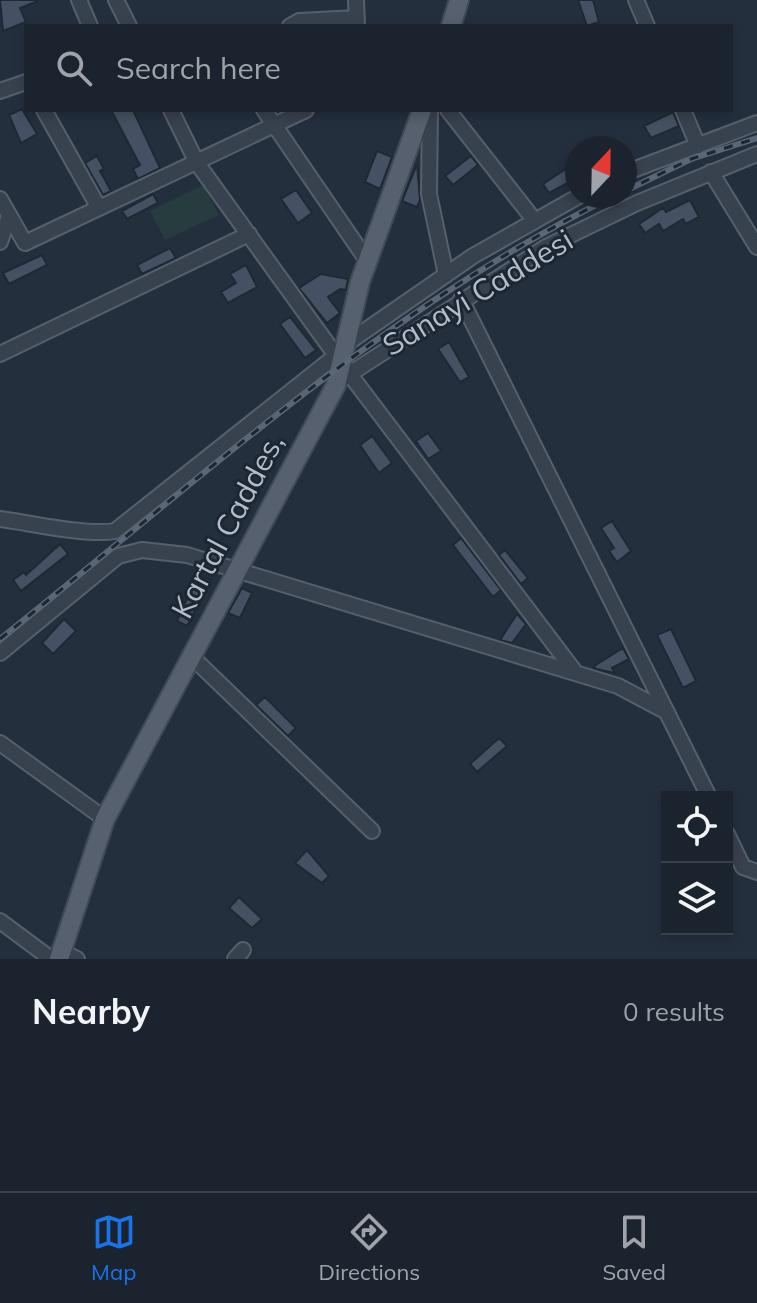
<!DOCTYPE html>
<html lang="en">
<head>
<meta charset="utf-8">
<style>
	body { margin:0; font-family:Mulish,sans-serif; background:#242b36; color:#f1f3f6 }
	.controls { position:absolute; right:24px; bottom:24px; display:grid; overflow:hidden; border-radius:0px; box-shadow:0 4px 12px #0003 }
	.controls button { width:72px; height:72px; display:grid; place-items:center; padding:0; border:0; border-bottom:2px solid #39404a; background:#1b232e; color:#f1f3f6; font:40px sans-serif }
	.compass { position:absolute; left:565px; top:136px; width:72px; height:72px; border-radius:50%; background:#1b232e; box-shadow:0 4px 12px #0003; rotate:22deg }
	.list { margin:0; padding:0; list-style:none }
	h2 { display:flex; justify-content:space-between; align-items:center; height:104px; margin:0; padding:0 32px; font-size:34px }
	h2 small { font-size:26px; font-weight:400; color:#a0a4aa }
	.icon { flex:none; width:44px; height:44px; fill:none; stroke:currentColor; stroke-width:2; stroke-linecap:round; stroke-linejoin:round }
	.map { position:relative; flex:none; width:757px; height:959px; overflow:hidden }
	.search { position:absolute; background:#1b232e; box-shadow:0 4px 12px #0003; left:24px; right:24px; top:24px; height:88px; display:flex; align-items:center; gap:20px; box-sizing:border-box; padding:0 28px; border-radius:0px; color:#a0a4aa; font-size:30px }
	.sheet { height:232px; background:#1b232e }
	nav { display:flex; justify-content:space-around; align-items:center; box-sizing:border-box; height:112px; border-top:2px solid #39404a; background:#1b232e; font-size:22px; color:#a0a4aa }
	nav a { display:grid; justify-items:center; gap:4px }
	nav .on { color:#1a73e8 }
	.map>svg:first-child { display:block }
</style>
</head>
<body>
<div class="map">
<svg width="757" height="959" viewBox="0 0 757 959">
	<rect width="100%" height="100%" fill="#242f3e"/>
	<!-- green -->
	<path fill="#263c3f" d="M203,185l16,30 -54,25 -15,-29z"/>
	<!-- building -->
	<path fill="#455162" stroke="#1f2835" stroke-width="2" d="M0,0h38v1l-18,7 6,14 -23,9z
		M578,0h15l6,22 -12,4z
		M22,109l15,25 -16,9 -12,-28z
		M111,110h22l27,58 -22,11 -5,-10 7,-4z
		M673,112l6,14 -28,12 -7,-12z
		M377,151l15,6 -12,32 -15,-7z
		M97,156l7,13 -4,2 11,20 -8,4 -18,-32z
		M471,156l7,9 -25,20 -8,-9z
		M417,164l3,36 -3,7 -15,-6z
		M572,165l5,13 -28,15 -6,-9z
		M296,190l16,23 -14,10 -17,-24z
		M153,194l5,9 -31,16 -5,-8z
		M690,200l9,17 -13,7 -3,-5 -20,12 -4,-7 -14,9 -6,-9 24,-16 3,4z
		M170,248l6,10 -34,16 -5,-9z
		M42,255l5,10 -38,19 -6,-11z
		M246,265l11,22 -29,16 -7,-11 15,-9 -6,-9z
		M321,274l27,5 -2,11 -6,-1 -12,8 12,16 -13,10 -28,-35z
		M290,317l26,33 -11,8 -25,-34z
		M449,342l20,35 -9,5 -22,-33z
		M428,433l13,18 -13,8 -12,-18z
		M372,436l20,27 -13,10 -19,-28z
		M612,521l19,30 -14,11 -8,-11 5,-3 -13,-20z
		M461,538l40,52 -8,7 -40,-52z
		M60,544l8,10 -47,37 -8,-11 11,-8 2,3z
		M505,550l23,28 -7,6 -22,-29z
		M198,575l13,5 -24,46 -10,-5z
		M242,588l10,5 -12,25 -12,-5z
		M517,614l9,10 -14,19 -12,-3z
		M64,619l12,12 -23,23 -11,-11z
		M671,629l25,52 -13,7 -26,-53z
		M623,648l6,11 -17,9 3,5 -19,-4 -2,-3z
		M265,697l31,31 -8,8 -32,-31z
		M499,738l8,8 -30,26 -7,-8z
		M307,850l22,26 -7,7 -27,-20z
		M239,897l23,22 -10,9 -23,-20z"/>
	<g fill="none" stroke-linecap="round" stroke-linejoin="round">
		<!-- minor casing -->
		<g stroke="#565f6c" stroke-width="18">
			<path id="minor" d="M79,0l11,26
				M116,0l13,26
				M356,0l1,26
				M636,0l11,26
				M290,26l9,-5 58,-3
				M0,91l26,-9
				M44,110l55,98
				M171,110l26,53 145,201 233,308
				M264,110l104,152
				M430,110l-1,84 17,81
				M448,110l87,111
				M683,110l15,36
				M711,172l46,75
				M625,173l132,-50
				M0,199l25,44 281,-133
				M0,242l9,-26
				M461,299l248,498
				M346,344l127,-88 106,-60
				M0,354l249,-120
				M342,379l204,-132 91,-44 120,-49
				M0,519c31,4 87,17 115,12l223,-177
				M0,653l118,-97 24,-6 45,5 431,131 49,26
				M191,656l181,175
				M0,743l105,76
				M727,834l16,33 14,5
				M0,921l51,38
				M61,951l16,8
				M235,959l8,-9"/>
		</g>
		<!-- major casing -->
		<g stroke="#414a57" stroke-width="22">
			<path id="major" d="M451,26l8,-26
				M59,959l46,-140 231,-434 24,-103 62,-172"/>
		</g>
		<!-- minor -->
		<use href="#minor" stroke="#38414e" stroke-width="14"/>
		<!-- major -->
		<use href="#major" stroke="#56606e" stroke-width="18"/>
		<!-- rail casing -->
		<g stroke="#5a6575" stroke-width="6">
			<path id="rail" d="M625,191l66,-32 66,-21
				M0,639c197,-157 386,-332 614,-443"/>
		</g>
		<!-- rail -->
		<use href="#rail" stroke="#1d2633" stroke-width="3" stroke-dasharray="9" stroke-linecap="butt"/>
	</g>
	<g text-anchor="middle" stroke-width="6" stroke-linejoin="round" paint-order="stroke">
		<!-- street labels -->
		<g font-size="30" fill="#b4bcc9" stroke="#1d2633">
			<text transform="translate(478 293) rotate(-31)" y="10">Sanayi Caddesi</text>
			<text transform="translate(228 526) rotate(-62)" y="10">Kartal Caddes,</text>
		</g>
	</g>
</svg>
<div class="controls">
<button><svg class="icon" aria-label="locate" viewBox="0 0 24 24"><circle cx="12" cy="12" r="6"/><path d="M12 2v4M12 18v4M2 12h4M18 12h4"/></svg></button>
<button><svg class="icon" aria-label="layers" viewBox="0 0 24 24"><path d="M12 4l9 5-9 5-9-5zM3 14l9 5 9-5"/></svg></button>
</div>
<svg class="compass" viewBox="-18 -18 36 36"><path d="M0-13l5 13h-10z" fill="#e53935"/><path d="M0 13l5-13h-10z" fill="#a0a4aa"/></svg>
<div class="search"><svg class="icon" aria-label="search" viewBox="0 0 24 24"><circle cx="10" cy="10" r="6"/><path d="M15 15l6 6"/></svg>Search here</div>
</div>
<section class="sheet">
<h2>Nearby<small>0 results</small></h2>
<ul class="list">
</ul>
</section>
<nav>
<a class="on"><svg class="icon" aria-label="map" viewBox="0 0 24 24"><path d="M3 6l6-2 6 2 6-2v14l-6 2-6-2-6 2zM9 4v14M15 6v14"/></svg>Map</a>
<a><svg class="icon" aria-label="directions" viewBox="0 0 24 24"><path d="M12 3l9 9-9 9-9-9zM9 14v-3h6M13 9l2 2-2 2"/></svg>Directions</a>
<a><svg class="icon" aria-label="saved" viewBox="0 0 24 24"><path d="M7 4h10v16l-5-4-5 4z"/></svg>Saved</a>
</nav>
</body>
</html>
